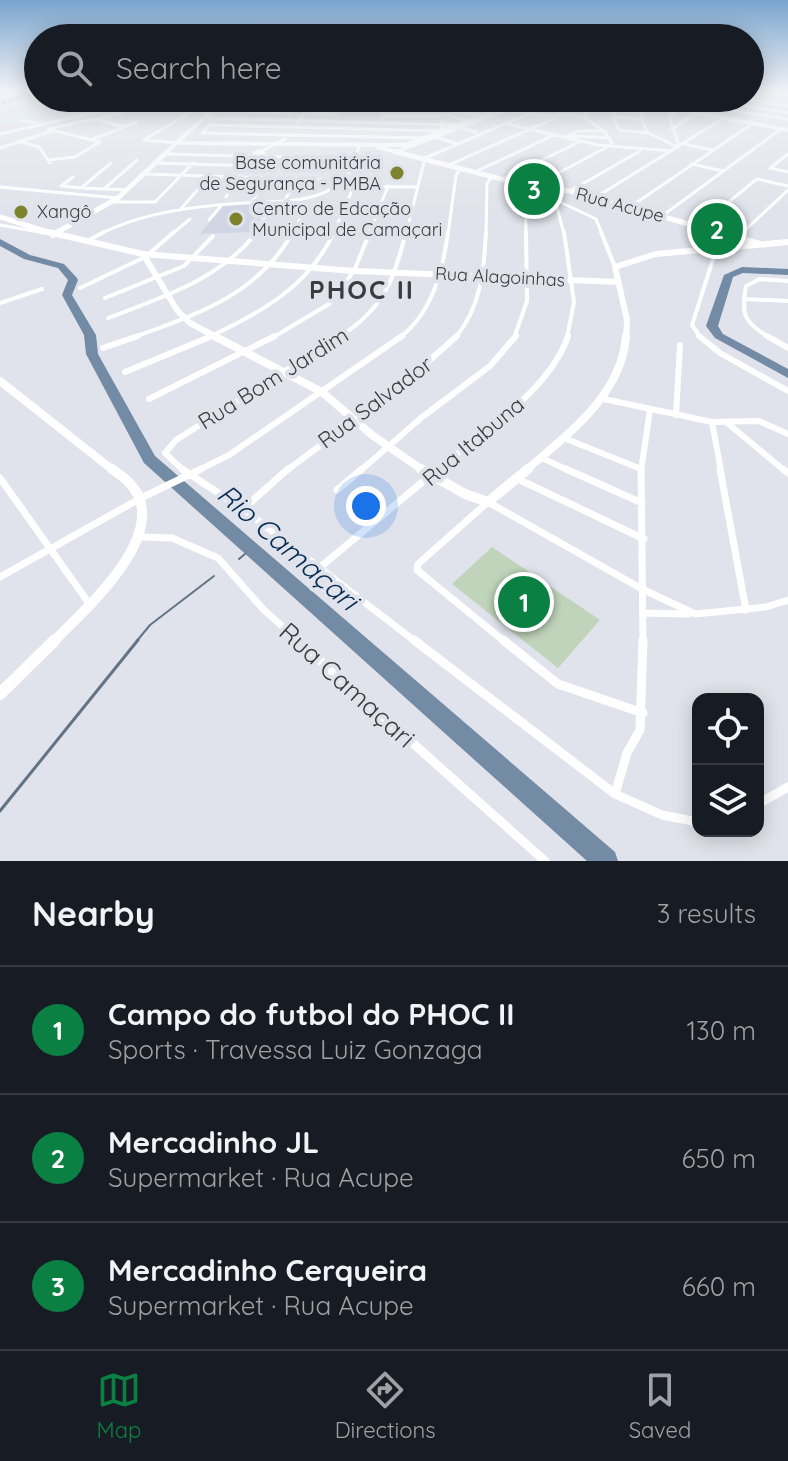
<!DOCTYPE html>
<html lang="en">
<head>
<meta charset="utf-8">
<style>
	body { margin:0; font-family:Quicksand,sans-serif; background:#242831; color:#f1f3f6 }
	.controls { position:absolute; right:24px; bottom:24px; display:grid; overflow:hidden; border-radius:16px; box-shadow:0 4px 20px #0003 }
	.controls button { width:72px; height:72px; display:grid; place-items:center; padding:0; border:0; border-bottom:2px solid #363941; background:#171b24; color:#f1f3f6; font:40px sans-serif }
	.you { position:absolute; left:366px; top:506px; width:28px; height:28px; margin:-20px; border:6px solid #fff; border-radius:50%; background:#1a73e8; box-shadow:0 0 0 12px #1a73e833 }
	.badge { display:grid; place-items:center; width:52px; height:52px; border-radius:50%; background:#0b8043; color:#fff; font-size:26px; font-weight:700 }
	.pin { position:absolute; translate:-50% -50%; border:4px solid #fff; box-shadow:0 2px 8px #0006 }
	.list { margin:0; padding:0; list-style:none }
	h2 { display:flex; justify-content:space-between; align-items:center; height:104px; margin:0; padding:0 32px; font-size:34px }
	h2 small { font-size:26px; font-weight:400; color:#9ea1a6 }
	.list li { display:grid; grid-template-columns:52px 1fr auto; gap:24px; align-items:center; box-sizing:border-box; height:128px; padding:0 32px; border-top:2px solid #363941 }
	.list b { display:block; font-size:30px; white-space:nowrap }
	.list p { margin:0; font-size:26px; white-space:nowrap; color:#9ea1a6 }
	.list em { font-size:26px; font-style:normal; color:#9ea1a6 }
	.icon { flex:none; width:44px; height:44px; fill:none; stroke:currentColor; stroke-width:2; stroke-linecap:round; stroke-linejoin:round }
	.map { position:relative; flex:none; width:788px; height:861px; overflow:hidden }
	.search { position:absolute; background:#171b24; box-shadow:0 4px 20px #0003; left:24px; right:24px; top:24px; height:88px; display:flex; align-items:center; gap:20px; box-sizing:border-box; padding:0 28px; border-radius:44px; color:#9ea1a6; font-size:30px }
	.sheet { height:488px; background:#171b24 }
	nav { display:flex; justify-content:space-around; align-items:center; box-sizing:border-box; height:112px; border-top:2px solid #363941; background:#171b24; font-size:22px; color:#9ea1a6 }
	nav a { display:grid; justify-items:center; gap:4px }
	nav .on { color:#0b8043 }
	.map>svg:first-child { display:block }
</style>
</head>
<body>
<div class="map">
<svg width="788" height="861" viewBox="0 0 788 861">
	<rect width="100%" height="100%" fill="#e0e3eb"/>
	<!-- built -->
	<path fill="#d1d6e4" d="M252,203l17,3 -17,26 -52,2 23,-28z"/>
	<!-- green -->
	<path fill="#bfd4ba" d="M492,547l108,73 -42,48 -106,-84z"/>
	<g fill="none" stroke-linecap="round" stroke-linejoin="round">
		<!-- stream-far1 -->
		<path stroke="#637386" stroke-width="2" d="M239,559l13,-11
			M136,642l14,-17 64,-49"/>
		<!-- stream -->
		<path stroke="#637386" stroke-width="3" d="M0,811l138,-171"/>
		<!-- river -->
		<path fill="#748ba5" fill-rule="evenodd" d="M0,239l30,16 34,9 13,14 1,2 -6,15 24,40 2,19 57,102 460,396 3,9h-31l-443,-398 -58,-109 -2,-19 -22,-40 6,-15 -10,-12 -34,-9 -24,-13z
			M742,267l46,2v6l-45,-2 -10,4 -15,49 5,8 65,35v9l-73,-40 -9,-12 18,-51z"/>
		<!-- minor-far4 -->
		<path stroke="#fff" stroke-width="3" d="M753,90l35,6
			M0,92l4,-1
			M0,98l23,-8
			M457,98l46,11
			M482,98l32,7
			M512,98l8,2
			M636,98l-19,10 -4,8 6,14 29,3
			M702,98l86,15
			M740,98l48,8
			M58,100h26
			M259,100l133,2
			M665,100l-22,11 -2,8 7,14 30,14
			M674,102l114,17
			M449,103l43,10
			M222,105l76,2
			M307,107h27
			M148,108l69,-2
			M211,111l81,2
			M462,112l20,4
			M304,113l33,1
			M531,115l55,1 3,-8 16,-10
			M382,116h60l28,-8
			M450,116l20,5
			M613,116l28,3
			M15,118l24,6
			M209,118l251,7
			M382,118l2,-11 15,-9
			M97,119l27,8
			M298,123l14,-25
			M508,124l90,21 74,6
			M460,128l16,4
			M48,129l74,-16
			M672,129l24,-16
			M51,130l49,12
			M202,133l8,-8 232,6v-8
			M202,133l221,5
			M0,134l132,-30
			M573,136l36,2
			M435,137l23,7
			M571,139l-2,-4 10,-4h25l-19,-13
			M90,140l47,-18
			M18,141l21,6 11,16
			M179,143l-35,-3 57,-34
			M684,144l28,6
			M679,146l-10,-30 14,-9
			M0,148l52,-17
			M260,151l4,2h-10z
			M262,151l23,-12
			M398,151l141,-53
			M167,154l187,5
			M49,160l26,-3 25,-15
			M157,163l193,6
			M692,164l31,7
			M449,165l106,-47 10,-15 9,-5
			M770,168l18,-14
			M770,168l18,4
			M475,172l79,-37
			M145,174l176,6
			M73,177l-12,9 20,2 30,-25
			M503,179l76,-37
			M525,184l1,50
			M534,186l75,-40 3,-3 -8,-12
			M0,187l118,11
			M83,188l44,2
			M104,189l33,-29
			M570,191l70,-40
			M523,192l37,10 36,17 6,15
			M226,197l12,-20
			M596,197l128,-79
			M285,200l12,-22
			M555,200l9,34
			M113,202h42l38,-39
			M252,202l15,-24
			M630,207l122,-83
			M180,210l27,-31
			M270,212l107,4
			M662,216l119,-87
			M209,220l12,-14
			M0,225l45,8
			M699,226l58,-47 31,7
			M371,229l35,1
			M100,234c44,-22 95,-28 144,-31 29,-2 63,1 89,-15 15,-9 21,-26 26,-41
			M172,234l18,-15
			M255,234l18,-31
			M292,234l12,-22
			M333,234l21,-48 64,1
			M369,234l19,-48
			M406,234l19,-76 119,-51
			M448,234l8,-59 5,-7
			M486,234l1,-51 5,-6
			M741,234l47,-44"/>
		<!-- minor-far3 -->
		<path stroke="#fff" stroke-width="4" d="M41,232l4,1
			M564,232l10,70 -7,36
			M601,232l14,35
			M738,237l5,-5
			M87,241l17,-9
			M151,252l23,-20
			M80,288l63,-30
			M105,298l79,-32 29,-30
			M744,299l44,2
			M0,303l42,-14
			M108,318c55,-21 111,-38 149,-86
			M132,338c65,-24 125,-42 161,-106
			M207,338c53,-25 102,-51 127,-106
			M272,338l57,-34 25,-33 16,-39
			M338,338c45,-29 55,-55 68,-106
			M399,338c33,-24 44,-68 49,-106
			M455,338c26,-30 29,-68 31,-106
			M514,338l13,-37 -1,-69
			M701,338l-9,-13 24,-75
			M770,338c-26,-16 -29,-22 -24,-52l14,-7 28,2"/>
		<!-- minor-far2 -->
		<path stroke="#fff" stroke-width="6" d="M699,336l21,17 68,38
			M767,336l21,12
			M103,348l35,-12
			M125,372l87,-36
			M149,399l126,-63
			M604,399l108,23 47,-1 29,13
			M676,415l4,-70
			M712,422l9,49
			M726,422l59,49
			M564,438l77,31
			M542,458l28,13
			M184,471l-19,-18 11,-13 165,-104
			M197,471l32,-16 173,-119
			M286,471l118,-88 53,-47
			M360,471l61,-53 69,-52 26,-30
			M436,471c43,-37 114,-80 132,-135
			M641,471l9,-61"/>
		<!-- minor-far1 -->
		<path stroke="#fff" stroke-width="7" d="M182,469l65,43 169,130
			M566,469l76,34
			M641,469l2,173
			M720,469l26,141
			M783,469l5,4
			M0,478l88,124
			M518,479l126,60
			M337,490l25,-21
			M243,509l45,-40
			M139,537l33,1 46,20 46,52 36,32
			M318,569l120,-100
			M0,577l141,-79 60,-29
			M644,613l44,1
			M505,642l-88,-72 1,-6 70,-62 154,87 53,25 71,-7 22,-7"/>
		<!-- minor -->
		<path stroke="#fff" stroke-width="9" d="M297,640l248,221
			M414,640l201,154 47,21 36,7
			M503,640l55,44 85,29
			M615,794l12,-41 13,-23 3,-90
			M758,804l30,-17"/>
		<!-- tertiary-far5 -->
		<path stroke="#fff" stroke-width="4" d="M656,98l18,4 22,11 92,17
			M179,143l226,2 127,-47
			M377,147l27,7
			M165,154l49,-46 22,-9"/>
		<!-- tertiary-far4 -->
		<path stroke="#fff" stroke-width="5" d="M396,152l117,30 57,9 155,43
			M0,217l54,17
			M54,234l64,-36 49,-46"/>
		<!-- tertiary-far3 -->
		<path stroke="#fff" stroke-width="6" d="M48,232l95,22 211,17 264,11
			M718,232l46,13
			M53,235l5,-3
			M143,254l34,56 13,13 28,15
			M626,338l1,-18 -12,-53 41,-13 132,-12"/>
		<!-- tertiary-far2 -->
		<path stroke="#fff" stroke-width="8" d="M214,336l108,56 50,43 52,36
			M0,381l114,90
			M525,471c42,-36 97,-76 101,-135"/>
		<!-- tertiary-far1 -->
		<path stroke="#fff" stroke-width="10" d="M421,469l44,25 23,8 40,-33
			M53,642c31,-31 108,-99 85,-147 -6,-12 -16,-19 -26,-26"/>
		<!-- tertiary -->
		<path stroke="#fff" stroke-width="12" d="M0,694l55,-54"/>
		<!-- secondary -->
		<path stroke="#d2e7fa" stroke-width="4" d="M0,106l38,-11
			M0,122l123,-24"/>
		<!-- rail casing -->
		<g stroke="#919398" stroke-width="3">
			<path id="rail" d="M0,103l38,-11"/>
		</g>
		<!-- rail -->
		<use href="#rail" stroke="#e0e3eb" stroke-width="2" stroke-dasharray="3" stroke-linecap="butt"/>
	</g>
	<!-- sky -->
	<linearGradient id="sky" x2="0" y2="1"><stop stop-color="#79a4cd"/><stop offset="0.43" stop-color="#f1f2f6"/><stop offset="1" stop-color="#f1f2f6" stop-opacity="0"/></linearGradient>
	<rect width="788" height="211" fill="url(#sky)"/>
	<!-- markers -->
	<g fill="#7d822c" stroke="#e0e3eb" stroke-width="3">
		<circle cx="397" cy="173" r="8"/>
		<circle cx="21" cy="212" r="8"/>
		<circle cx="236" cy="219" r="8"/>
	</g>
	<g text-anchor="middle" stroke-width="8" stroke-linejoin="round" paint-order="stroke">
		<!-- far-poi labels -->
		<g font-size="18" fill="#3b3c3f" stroke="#e0e3eb" text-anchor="start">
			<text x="381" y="169" text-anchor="end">Base comunitária<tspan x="381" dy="21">de Segurança - PMBA</tspan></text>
			<text x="252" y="215">Centro de Edcação<tspan x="252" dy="21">Municipal de Camaçari</tspan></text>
			<text x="37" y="218">Xangô</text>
		</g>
		<!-- far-street labels -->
		<g font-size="18" fill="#3b3c3f" stroke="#e0e3eb">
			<text transform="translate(620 205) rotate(15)" y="6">Rua Acupe</text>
			<text transform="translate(500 277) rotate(3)" y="6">Rua Alagoinhas</text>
		</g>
		<!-- street labels -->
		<g font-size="22" fill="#3b3c3f" stroke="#e0e3eb">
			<text transform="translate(273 378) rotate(-32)" y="8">Rua Bom Jardim</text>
			<text transform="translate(375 402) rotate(-37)" y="8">Rua Salvador</text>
			<text transform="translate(473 441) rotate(-40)" y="8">Rua Itabuna</text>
		</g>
		<!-- far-district labels -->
		<g font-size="26" font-weight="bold" letter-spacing="2" fill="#3b3c3f" stroke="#e0e3eb">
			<text x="362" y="299">PHOC II</text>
		</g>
		<!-- near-street labels -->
		<g font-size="26" fill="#3b3c3f" stroke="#e0e3eb">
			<text transform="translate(347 685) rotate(42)" y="9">Rua Camaçari</text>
		</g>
		<!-- near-water labels -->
		<g font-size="28" font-style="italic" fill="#062d51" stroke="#e0e3eb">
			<text transform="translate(288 547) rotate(41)" y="10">Rio Camaçari</text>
		</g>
	</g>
</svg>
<div class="controls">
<button><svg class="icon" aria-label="locate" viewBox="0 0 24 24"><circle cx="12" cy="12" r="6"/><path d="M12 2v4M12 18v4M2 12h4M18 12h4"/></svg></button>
<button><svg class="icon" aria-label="layers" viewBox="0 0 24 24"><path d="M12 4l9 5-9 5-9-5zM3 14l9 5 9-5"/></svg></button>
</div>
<div class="you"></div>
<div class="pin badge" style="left:524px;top:602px">1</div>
<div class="pin badge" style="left:717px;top:229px">2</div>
<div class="pin badge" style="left:534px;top:189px">3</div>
<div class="search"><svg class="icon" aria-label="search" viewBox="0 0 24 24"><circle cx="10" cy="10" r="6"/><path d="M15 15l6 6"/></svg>Search here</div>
</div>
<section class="sheet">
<h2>Nearby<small>3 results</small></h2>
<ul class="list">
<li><span class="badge">1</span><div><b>Campo do futbol do PHOC II</b><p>Sports · Travessa Luiz Gonzaga</p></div><em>130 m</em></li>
<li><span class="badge">2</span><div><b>Mercadinho JL</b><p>Supermarket · Rua Acupe</p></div><em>650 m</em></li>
<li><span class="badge">3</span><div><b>Mercadinho Cerqueira</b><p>Supermarket · Rua Acupe</p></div><em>660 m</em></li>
</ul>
</section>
<nav>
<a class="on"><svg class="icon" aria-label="map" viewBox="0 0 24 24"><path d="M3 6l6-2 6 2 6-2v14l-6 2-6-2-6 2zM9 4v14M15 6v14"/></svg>Map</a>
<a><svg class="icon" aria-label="directions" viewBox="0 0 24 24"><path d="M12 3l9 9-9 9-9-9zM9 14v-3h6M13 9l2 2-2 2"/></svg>Directions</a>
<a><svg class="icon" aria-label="saved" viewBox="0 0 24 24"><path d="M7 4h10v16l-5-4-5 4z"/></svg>Saved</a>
</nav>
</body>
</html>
